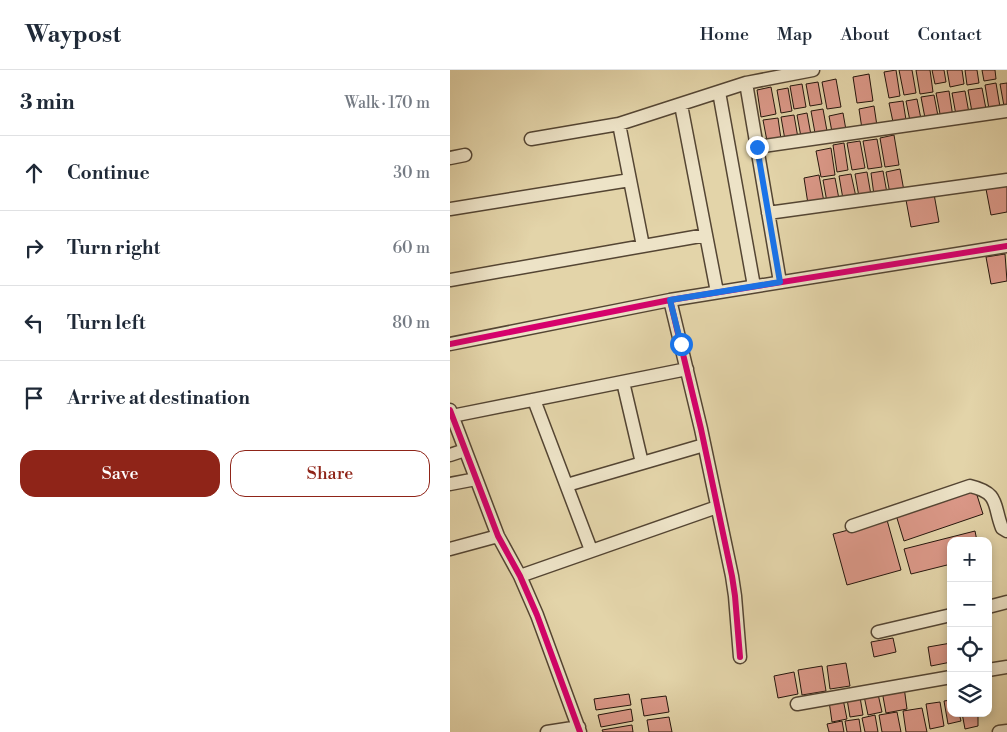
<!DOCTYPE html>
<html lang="en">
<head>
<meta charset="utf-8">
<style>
	body { margin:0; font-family:"Libre Bodoni",serif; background:#f6f6f7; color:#1f2937 }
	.controls { position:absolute; right:15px; bottom:15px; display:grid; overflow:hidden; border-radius:10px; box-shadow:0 2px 8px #0003 }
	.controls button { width:45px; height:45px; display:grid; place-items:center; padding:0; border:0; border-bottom:1px solid #e0e1e3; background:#fff; color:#1f2937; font:25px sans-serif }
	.stop { position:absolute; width:15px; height:15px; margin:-11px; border:4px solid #1a73e8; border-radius:50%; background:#fff }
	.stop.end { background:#1a73e8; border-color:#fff; box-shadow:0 1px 5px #0008 }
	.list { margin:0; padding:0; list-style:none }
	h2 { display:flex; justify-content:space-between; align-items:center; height:65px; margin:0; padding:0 20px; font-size:21px }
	h2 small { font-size:16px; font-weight:400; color:#747a83 }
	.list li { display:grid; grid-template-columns:32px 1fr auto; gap:15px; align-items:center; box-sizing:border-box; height:75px; padding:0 20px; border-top:1px solid #e0e1e3 }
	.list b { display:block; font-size:19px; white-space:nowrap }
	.list em { font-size:16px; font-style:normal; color:#747a83 }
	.actions { display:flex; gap:10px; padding:15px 20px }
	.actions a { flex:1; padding:11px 0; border:1px solid #8f2418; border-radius:15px; text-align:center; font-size:18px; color:#8f2418 }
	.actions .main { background:#8f2418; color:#fff }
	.icon { flex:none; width:28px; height:28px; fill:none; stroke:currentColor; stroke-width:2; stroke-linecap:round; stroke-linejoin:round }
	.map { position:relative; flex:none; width:557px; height:662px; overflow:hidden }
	header { display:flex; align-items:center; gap:30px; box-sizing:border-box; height:70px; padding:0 25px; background:#fff; border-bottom:1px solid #e0e1e3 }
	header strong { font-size:24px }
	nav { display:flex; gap:28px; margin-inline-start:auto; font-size:18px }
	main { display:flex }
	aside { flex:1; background:#fff }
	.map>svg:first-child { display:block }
</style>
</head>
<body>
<header>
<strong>Waypost</strong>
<nav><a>Home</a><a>Map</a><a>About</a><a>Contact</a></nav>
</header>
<main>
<aside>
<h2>3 min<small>Walk · 170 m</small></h2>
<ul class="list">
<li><svg class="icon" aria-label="ahead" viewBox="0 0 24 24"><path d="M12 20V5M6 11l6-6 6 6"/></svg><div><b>Continue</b></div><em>30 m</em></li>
<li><svg class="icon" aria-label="right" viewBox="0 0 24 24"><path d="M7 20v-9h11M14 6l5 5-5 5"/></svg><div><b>Turn right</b></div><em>60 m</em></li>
<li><svg class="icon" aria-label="left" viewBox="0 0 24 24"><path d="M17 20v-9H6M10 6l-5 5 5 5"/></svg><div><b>Turn left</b></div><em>80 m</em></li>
<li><svg class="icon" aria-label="arrive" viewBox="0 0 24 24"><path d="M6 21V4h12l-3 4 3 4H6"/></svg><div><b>Arrive at destination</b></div></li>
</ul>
<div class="actions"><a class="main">Save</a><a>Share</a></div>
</aside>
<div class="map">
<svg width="557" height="662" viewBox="0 0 557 662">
	<rect width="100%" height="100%" fill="#e3d4a9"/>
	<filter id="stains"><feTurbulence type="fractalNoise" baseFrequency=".004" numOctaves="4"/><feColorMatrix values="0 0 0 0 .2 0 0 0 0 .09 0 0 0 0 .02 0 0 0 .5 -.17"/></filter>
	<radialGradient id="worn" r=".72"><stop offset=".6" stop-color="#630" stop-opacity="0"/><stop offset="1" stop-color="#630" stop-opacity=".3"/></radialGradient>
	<!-- building -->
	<path fill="#db9888" stroke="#24150c" d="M446,0l4,26 -11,2 -5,-26z
		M449,0h13l4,23 -12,2z
		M466,0h14l3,22 -13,2z
		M482,0h12l2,12 -11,2z
		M497,0h15l2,14 -14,3z
		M515,0h12l2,13 -12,2z
		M532,0h13l1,9 -12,2z
		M419,4l4,27 -16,2 -4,-26z
		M386,9l5,28 -14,2 -5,-27z
		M368,12l4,22 -12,2 -4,-22z
		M546,13l4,24 -11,2 -4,-24z
		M557,13v23h-3l-4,-22z
		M352,14l4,23 -12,2 -4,-23z
		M321,17l5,27 -15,3 -4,-27z
		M338,18l4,23 -11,2 -4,-23z
		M532,18l4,21 -14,3 -4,-22z
		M499,21l4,26 -12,2 -5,-26z
		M515,21l4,22 -13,2 -4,-22z
		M484,25l4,21 -13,2 -4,-21z
		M467,29l4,20 -11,2 -4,-20z
		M453,31l3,19 -13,2 -4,-19z
		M424,36l3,20 -15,3 -3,-20z
		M373,39l4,22 -12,2 -4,-22z
		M357,43l4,22 -10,2 -4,-22z
		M393,43l3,17 -14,2 -3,-16z
		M344,45l4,23 -13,2 -4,-23z
		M328,48l3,21 -14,2 -4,-21z
		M444,65l5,30 -14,2 -5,-29z
		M427,69l5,28 -14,2 -5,-28z
		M410,71l5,27 -13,2 -5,-27z
		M394,73l4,27 -11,2 -4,-27z
		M381,78l4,27 -14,2 -5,-26z
		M450,99l4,22 -14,3 -4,-22z
		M433,101l4,22 -13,2 -3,-22z
		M417,102l4,23 -12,2 -4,-23z
		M401,104l5,23 -13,2 -4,-23z
		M369,105l5,27 -16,2 -4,-26z
		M385,108l4,21 -12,3 -4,-22z
		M557,115v27l-16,3 -5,-26z
		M484,124l5,28 -28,5 -5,-27z
		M555,184l2,27 -16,3 -5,-27z
		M525,419l8,25 -79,27 -8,-26z
		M437,450l14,50 -54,15 -14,-51z
		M525,461l2,10h-26v23l-40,10 -7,-25z
		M443,568l3,14 -22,5 -3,-15z
		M501,573v19l-20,4 -3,-19z
		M396,593l4,23 -20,3 -3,-23z
		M372,596l4,25 -24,4 -4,-25z
		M344,602l4,22 -20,4 -4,-22z
		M454,617l3,22 -21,4 -4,-22z
		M179,624l2,11 -35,5 -2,-11z
		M428,624l4,18 -14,3 -4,-19z
		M216,626l3,16 -25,4 -3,-17z
		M410,627l3,18 -13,2 -3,-18z
		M393,629l4,20 -15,3 -3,-21z
		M501,630v13h8l2,8 -13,3 -4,-23z
		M490,632l4,24 -14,3 -4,-25z
		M472,638l5,24h-21l-3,-21z
		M181,639l2,12 -32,6 -3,-12z
		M447,642l4,20h-19l-3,-17z
		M512,643h16v13l-13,3z
		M425,645l3,17h-13l-3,-14z
		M219,647l3,15h-23l-2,-12z
		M409,649l2,13h-14l-2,-11z
		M392,651l2,11h-15l-2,-8z
		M182,655l1,7h-30l-1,-2z"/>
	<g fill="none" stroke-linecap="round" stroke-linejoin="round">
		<!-- minor casing -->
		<g stroke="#544533" stroke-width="15">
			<path id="minor" d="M296,13l34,199
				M269,22l35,194
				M231,35l36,187
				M169,54l24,122
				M81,69l88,-15 127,-41 67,-13
				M307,77l250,-36
				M0,88l15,-3
				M0,139l180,-29
				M318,143l239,-33
				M0,210l256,-45
				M220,230l31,129 31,147 3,20 5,61
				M0,274l220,-44 337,-54
				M173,312l19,81
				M84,330l57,150
				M0,340l48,126 22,40 17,39 43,117
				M2,346l235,-47
				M0,385l15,-5
				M0,414l26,-5
				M117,415l137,-40
				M402,456l118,-40c30,7 23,19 32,42l5,3
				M0,479l48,-13
				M70,506l197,-69
				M538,537l19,-5
				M428,562l73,-17
				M538,600l19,-3
				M347,634l154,-27
				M97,662l32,-5
				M549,662l8,-1"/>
		</g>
		<!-- minor -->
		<use href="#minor" stroke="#ede3c7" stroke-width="12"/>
		<!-- cycleway casing -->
		<g stroke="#ede3c7" stroke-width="9">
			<path id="cycleway" d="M220,230l31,129 31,147 3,20 5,61
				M0,274l220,-44 337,-54
				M0,340l48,126 22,40 17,39 43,117"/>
		</g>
		<!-- cycleway -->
		<use href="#cycleway" stroke="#d6006c" stroke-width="6"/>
	</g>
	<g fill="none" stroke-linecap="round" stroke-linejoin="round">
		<!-- route -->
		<path stroke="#1a73e8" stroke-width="6" d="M231,274l-11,-44 110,-18 -23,-135"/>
	</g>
	<rect width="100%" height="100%" filter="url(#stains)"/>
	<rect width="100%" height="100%" fill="url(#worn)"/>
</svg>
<div class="controls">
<button>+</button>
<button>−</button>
<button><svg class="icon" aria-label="locate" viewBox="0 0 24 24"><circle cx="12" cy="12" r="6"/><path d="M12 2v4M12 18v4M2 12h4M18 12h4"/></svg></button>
<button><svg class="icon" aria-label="layers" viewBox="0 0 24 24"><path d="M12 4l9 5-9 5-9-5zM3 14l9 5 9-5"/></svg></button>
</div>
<div class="stop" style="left:231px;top:274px"></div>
<div class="stop end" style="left:307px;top:77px"></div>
</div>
</main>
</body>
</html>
